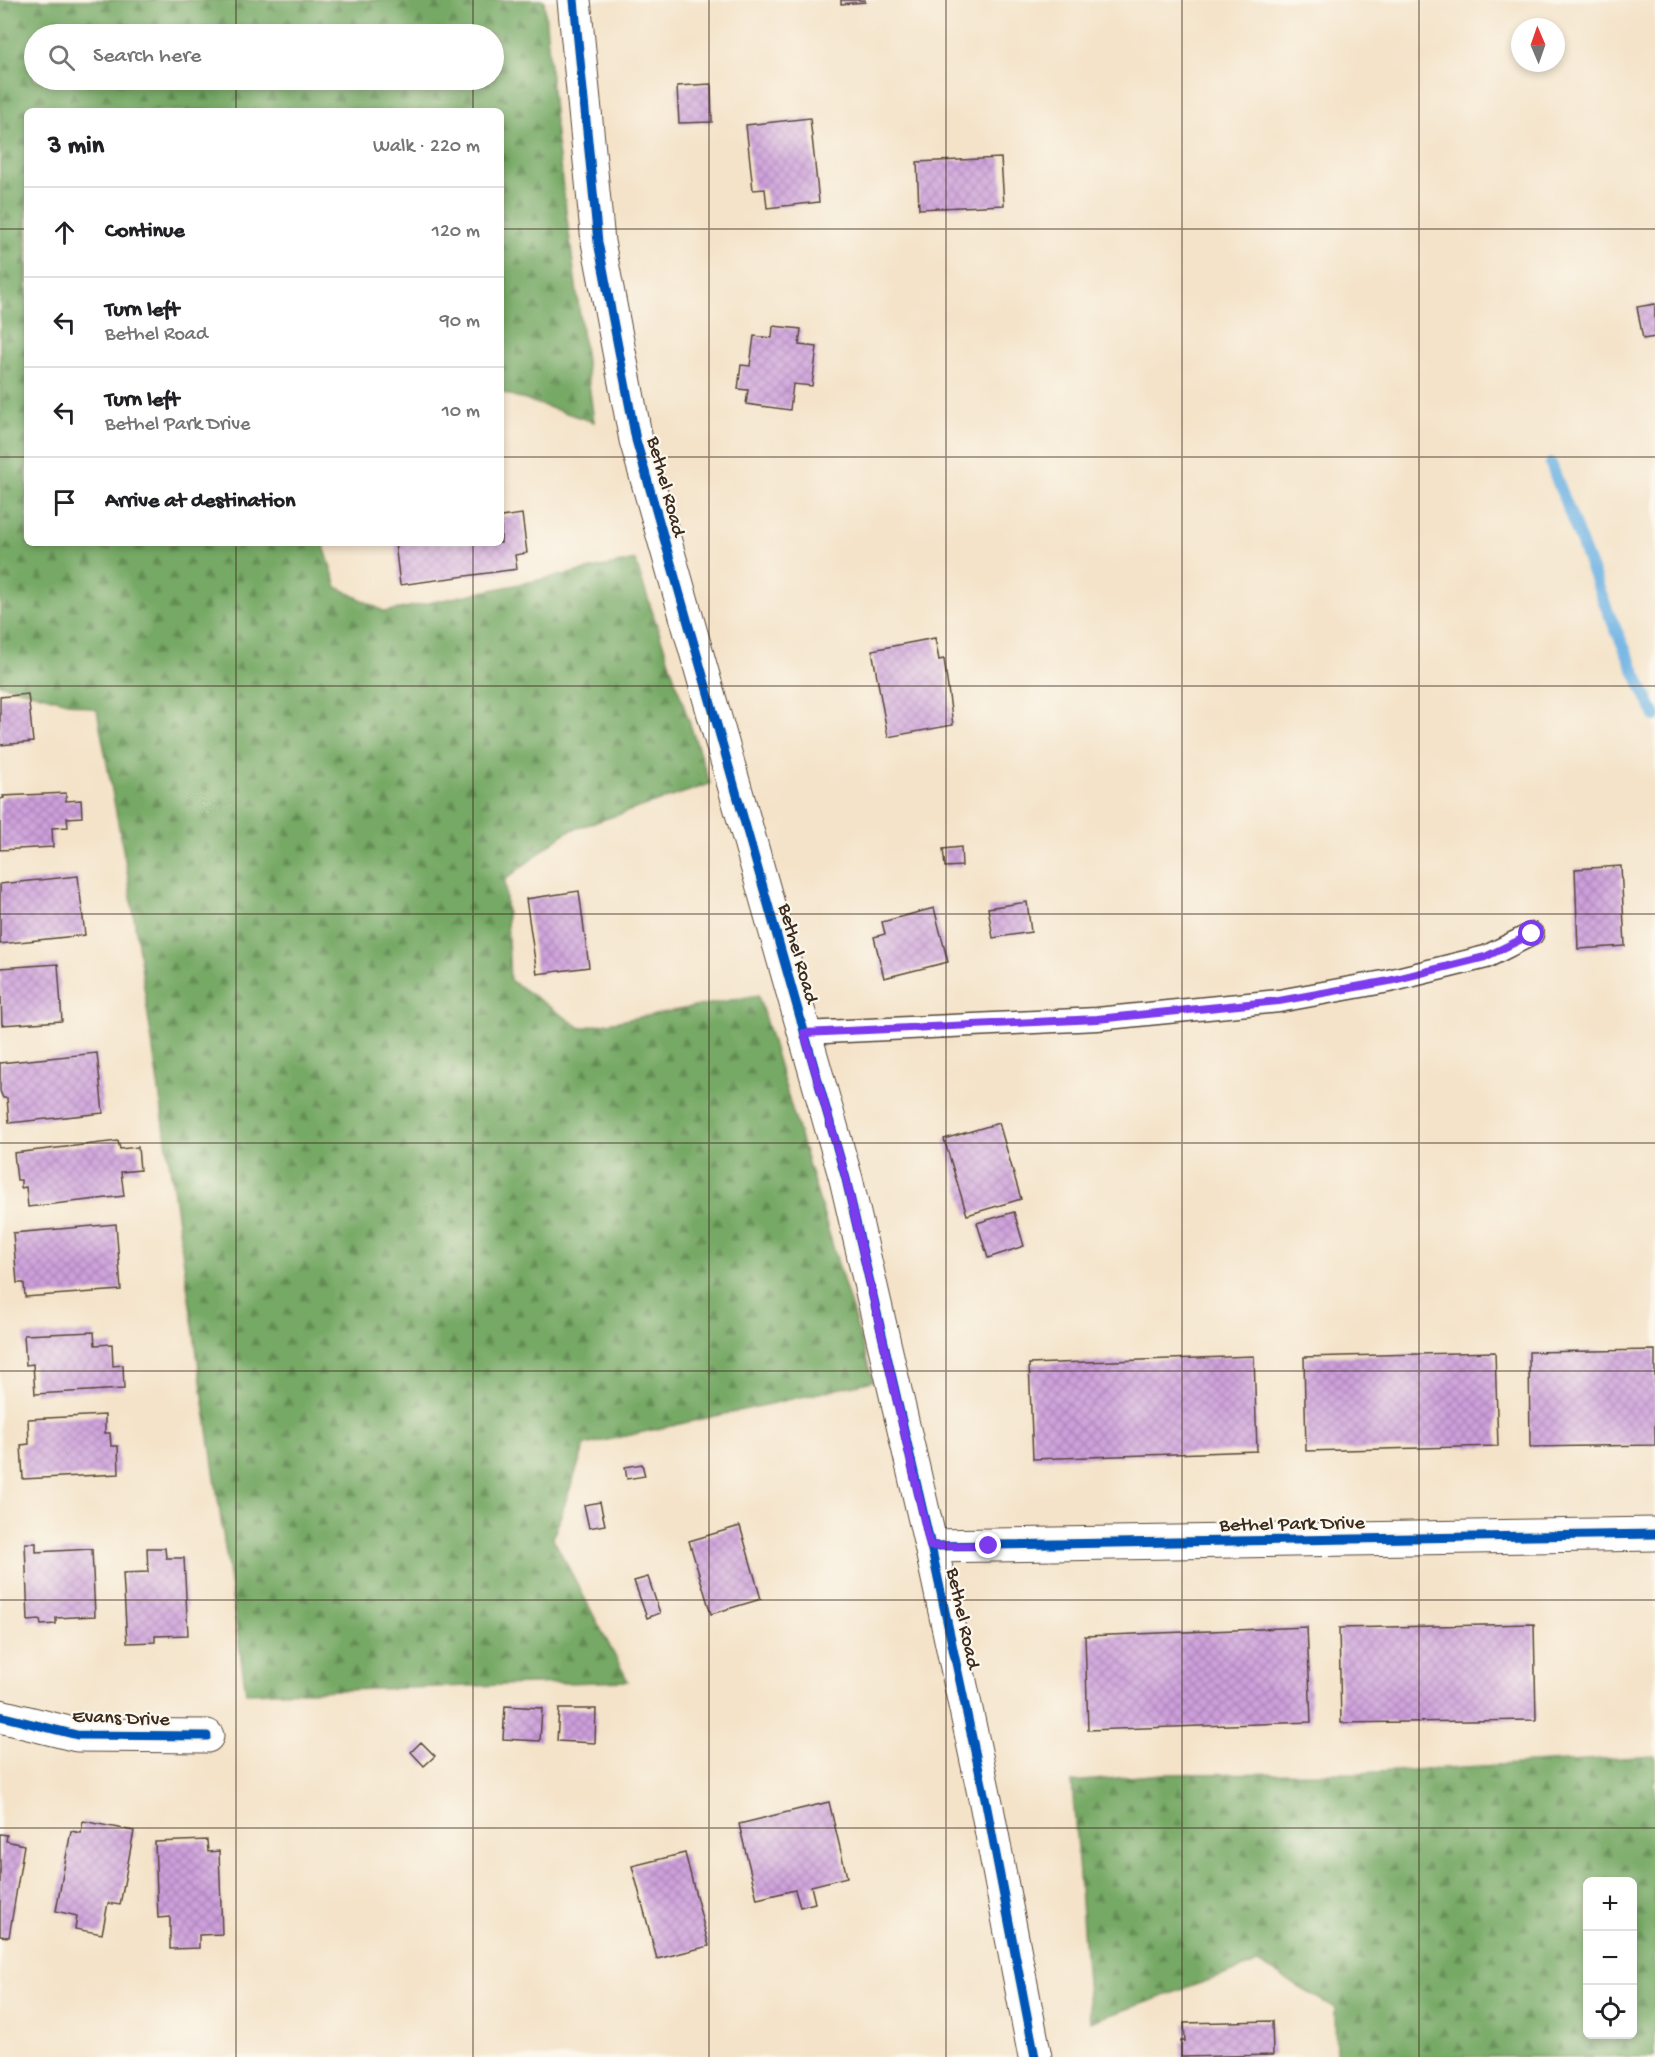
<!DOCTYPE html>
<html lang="en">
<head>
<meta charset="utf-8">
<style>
	body { margin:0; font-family:"Gochi Hand",sans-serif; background:#f6f6f6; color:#202124 }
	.controls { position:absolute; right:18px; bottom:18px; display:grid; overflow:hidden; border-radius:9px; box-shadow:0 3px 9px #0003 }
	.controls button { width:54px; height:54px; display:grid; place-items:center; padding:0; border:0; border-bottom:2px solid #e0e0e0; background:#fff; color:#202124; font:30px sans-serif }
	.compass { position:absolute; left:1511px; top:18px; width:54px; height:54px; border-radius:50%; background:#fff; box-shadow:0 3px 9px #0003; rotate:358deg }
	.stop { position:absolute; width:18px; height:18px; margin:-14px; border:4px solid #7c3aed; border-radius:50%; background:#fff }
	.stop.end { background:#7c3aed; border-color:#fff; box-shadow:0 2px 6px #0008 }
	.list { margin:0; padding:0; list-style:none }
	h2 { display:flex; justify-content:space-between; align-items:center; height:78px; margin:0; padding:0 24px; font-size:26px }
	h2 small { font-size:20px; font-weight:400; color:#757577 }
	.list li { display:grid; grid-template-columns:39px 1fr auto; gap:18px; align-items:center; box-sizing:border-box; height:90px; padding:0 24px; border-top:2px solid #e0e0e0 }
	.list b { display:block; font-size:22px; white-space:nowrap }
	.list p { margin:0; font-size:20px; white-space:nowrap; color:#757577 }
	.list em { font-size:20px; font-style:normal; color:#757577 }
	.icon { flex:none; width:33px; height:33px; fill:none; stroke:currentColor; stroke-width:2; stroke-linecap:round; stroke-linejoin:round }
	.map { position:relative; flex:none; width:1655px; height:2057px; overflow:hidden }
	.search { position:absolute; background:#fff; box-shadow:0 3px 9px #0003; left:24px; top:24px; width:480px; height:66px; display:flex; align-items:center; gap:15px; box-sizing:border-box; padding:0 21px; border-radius:33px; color:#757577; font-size:22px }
	.panel { position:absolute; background:#fff; box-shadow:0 3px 9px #0003; left:24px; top:108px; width:480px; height:438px; border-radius:9px }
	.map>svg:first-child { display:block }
</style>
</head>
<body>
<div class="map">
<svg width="1655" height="2057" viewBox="0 0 1655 2057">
	<defs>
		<pattern id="forest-firs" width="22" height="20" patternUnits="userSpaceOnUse" patternTransform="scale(1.5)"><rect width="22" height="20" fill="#76a965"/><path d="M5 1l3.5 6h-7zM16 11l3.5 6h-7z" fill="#628a53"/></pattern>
		<pattern id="building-cross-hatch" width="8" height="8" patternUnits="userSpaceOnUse" patternTransform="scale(1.5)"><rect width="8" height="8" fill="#cd9fdc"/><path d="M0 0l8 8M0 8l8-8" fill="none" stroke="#a882b2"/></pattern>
	</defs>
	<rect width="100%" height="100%" fill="#fbf7ec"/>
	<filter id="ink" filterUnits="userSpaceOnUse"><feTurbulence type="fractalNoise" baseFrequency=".0167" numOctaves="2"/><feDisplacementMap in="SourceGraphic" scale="12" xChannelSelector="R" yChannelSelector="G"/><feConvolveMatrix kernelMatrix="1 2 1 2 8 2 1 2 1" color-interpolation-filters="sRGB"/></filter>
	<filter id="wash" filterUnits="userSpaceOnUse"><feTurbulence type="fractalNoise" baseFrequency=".008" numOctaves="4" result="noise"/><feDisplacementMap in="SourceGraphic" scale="24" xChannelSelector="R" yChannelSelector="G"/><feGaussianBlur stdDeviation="1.35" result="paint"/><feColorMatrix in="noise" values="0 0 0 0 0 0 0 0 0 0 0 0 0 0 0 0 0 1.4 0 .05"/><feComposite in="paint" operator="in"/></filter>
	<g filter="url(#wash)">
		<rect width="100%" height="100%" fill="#f4e3c9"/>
		<!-- forest -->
		<path fill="url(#forest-firs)" stroke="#586a42" stroke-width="1.5" fill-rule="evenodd" d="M0,0h544l12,135 38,287 -93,-30v-281h-474v432h296l14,44 48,25 250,-52 75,224 -144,48 -61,48 5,100 71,48 177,-33 115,386 -288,64 -32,93 75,143 -382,12 -118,-817 -31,-166 -97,-26zM34,34h460v46h-460z
			M1655,1756v301h-319l-1,-49 -77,-45 -168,59 -18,-240 91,-8 197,-1zM1588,1882h44v152h-44z"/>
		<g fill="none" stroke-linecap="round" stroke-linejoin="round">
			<!-- stream -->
			<path stroke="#6db2e3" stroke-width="12" d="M1551,464l57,148 47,104"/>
		</g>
		<g id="blocks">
			<!-- building -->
			<path fill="url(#building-cross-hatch)" d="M841,0h24v2l-24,2z
				M711,84l1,38 -33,1 -2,-37z
				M810,118l9,84 -52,6 -2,-19 -12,1 -7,-65z
				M1001,158l3,47 -85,4 -2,-47z
				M1655,304v33l-12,2 -6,-32z
				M773,326l28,3 -2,16 18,2 -5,39 -19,-2 -3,26 -44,-6 2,-14 -10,-1 3,-24 9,1 4,-30 18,2z
				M522,514l5,39 -12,2 2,14 -117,16 -5,-42h106v-26z
				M935,638l4,22 5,-1 9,66 -65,12 -16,-87z
				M28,694l5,48 -33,3v-48z
				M66,793v8l15,-1 1,17 -15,1 1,9 -16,1 1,19 -53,3v-51l4,-1 -1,-2z
				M961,847l1,19 -17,1 -2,-18z
				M1621,866l4,80 -47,3 -3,-80z
				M78,876l7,59 -85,9v-60z
				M579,891l10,76 -52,7 -11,-75z
				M1027,902l4,30 -38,6 -5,-30z
				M934,908l14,54 -64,16 -10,-41 11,-3 -3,-12z
				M58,964l4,57 -60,4 -2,-57z
				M97,1053l6,60 -94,10 -2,-25h-4l-3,-7v-28z
				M999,1123l22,76 -54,16 -23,-76z
				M118,1141l2,8 18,-2 2,23 -19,2 3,24 -96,11 -2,-20 -5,1v-8h-4l-3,-27z
				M1014,1212l10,34 -36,12 -11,-35z
				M116,1224l5,66 -96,7 -1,-14h-7l-4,-50z
				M94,1332l1,13 17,-1 1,22 10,-1 1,24 -89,5 -2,-30 -7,1 -2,-30z
				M1655,1350v95l-125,2 -1,-95z
				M1495,1352l3,94 -192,5 -2,-94z
				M1254,1356l3,95 -224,8 -4,-95z
				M105,1415v18h5l1,13h7l1,28 -96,5 -2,-34 8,-1 -1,-25z
				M642,1464l3,12 -18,3 -2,-12z
				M600,1502l5,23 -16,3 -5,-23z
				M740,1526l21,73 -50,15 -22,-73z
				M25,1543h11v9l56,-3 3,67 -39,2v6l-15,1 -1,-5 -12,1z
				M147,1548h18l1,10h18l4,77 -33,1v6l-28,1 -4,-70 25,-1z
				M648,1577l12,36 -13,5 -13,-37z
				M1534,1624l2,96 -195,3 -2,-95z
				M1307,1627l4,95 -223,8 -3,-94z
				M505,1706l37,2 -2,33 -37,-2z
				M559,1709h37l-1,34 -38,-2z
				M421,1742l14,14 -11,10 -13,-14z
				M829,1802l18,75 -36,9 4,17 -15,4 -5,-17 -38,9 -18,-75z
				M83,1821l51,10 -14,74 -12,-2 -6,31 -27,-5 2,-13 -21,-5 15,-80 10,2z
				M0,1834l7,1 -1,6 18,4 -15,92 -9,-1z
				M207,1840l1,12 11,-1 3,83 -23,1v13l-29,1v-32l-12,1 -3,-76z
				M685,1853l24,93 -52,13 -25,-93z
				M1272,2021l1,34 -92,2v-16h4l-1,-18z"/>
		</g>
	</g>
	<g filter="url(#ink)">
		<use href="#blocks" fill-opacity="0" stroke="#574638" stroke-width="1.5"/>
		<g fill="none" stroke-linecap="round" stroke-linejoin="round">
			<!-- lane casing -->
			<g stroke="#574638" stroke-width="25">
				<path id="lane" d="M804,1033l293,-14 182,-18 110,-20 97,-24 46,-23"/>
			</g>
			<!-- street casing -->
			<g stroke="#574638" stroke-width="35">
				<path id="street" d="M574,0l24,242 38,198 210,739 85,367 55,257 49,254
					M931,1546l724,-12
					M0,1716l77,19 130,1"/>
			</g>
			<!-- lane -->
			<use href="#lane" stroke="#fff" stroke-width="22"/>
			<!-- street -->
			<use href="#street" stroke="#fff" stroke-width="33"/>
			<!-- cycleway casing -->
			<g stroke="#fbf7ec" stroke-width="13">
				<path id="cycleway" d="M574,0l24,242 38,198 210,739 85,367 55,257 49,254
					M931,1546l724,-12
					M0,1716l77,19 130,1"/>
			</g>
			<!-- cycleway -->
			<use href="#cycleway" stroke="#0057b8" stroke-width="9"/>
		</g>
	</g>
	<g fill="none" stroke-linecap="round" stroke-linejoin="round" filter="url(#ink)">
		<!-- route -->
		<path stroke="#7c3aed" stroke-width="8" d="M989,1546h-59l-84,-367 -42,-146 293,-14 182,-18 110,-20 96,-24 47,-23"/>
	</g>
	<!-- grid -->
	<path fill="none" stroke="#3b2a1e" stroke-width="1.5" stroke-opacity="0.55" d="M236,0v34M473,0v34M709,0v2057M946,0v2057M1182,0v2057M1419,0v2057M236,80v31M473,80v31M0,229h27M501,229h1154M0,457h27M501,457h1154M236,543v1514M473,543v1514M0,686h1655M0,914h1655M0,1143h1655M0,1371h1655M0,1600h1655M0,1828h1655"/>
	<g text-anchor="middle" stroke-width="4.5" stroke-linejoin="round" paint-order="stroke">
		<!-- street labels -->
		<g font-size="20" fill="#3b2a1e" stroke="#fbf7ec">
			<text transform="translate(668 486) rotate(75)" y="7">Bethel Road</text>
			<text transform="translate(800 953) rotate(74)" y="7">Bethel Road</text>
			<text transform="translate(1292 1522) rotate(-1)" y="7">Bethel Park Drive</text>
			<text transform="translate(965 1618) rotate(78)" y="7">Bethel Road</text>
			<text transform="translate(121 1716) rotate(2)" y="7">Evans Drive</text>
		</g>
	</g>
</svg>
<div class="controls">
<button>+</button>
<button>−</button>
<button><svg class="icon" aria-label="locate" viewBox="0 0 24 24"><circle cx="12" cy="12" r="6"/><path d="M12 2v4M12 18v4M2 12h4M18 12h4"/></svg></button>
</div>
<svg class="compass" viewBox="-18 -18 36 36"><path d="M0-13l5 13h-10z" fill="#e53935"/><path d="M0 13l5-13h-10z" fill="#757577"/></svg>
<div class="stop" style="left:1532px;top:934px"></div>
<div class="stop end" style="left:989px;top:1546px"></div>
<div class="search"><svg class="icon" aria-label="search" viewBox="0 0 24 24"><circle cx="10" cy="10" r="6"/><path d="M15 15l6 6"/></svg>Search here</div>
<section class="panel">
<h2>3 min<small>Walk · 220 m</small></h2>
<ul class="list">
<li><svg class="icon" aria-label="ahead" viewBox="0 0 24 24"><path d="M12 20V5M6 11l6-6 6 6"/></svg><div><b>Continue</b></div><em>120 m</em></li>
<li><svg class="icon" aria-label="left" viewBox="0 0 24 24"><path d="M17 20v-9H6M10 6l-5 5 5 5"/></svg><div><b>Turn left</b><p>Bethel Road</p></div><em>90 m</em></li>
<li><svg class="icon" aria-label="left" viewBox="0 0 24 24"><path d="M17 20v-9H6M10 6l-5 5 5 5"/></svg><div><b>Turn left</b><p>Bethel Park Drive</p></div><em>10 m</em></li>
<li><svg class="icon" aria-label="arrive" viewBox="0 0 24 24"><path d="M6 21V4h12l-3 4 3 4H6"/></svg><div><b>Arrive at destination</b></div></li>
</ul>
</section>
</div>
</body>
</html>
